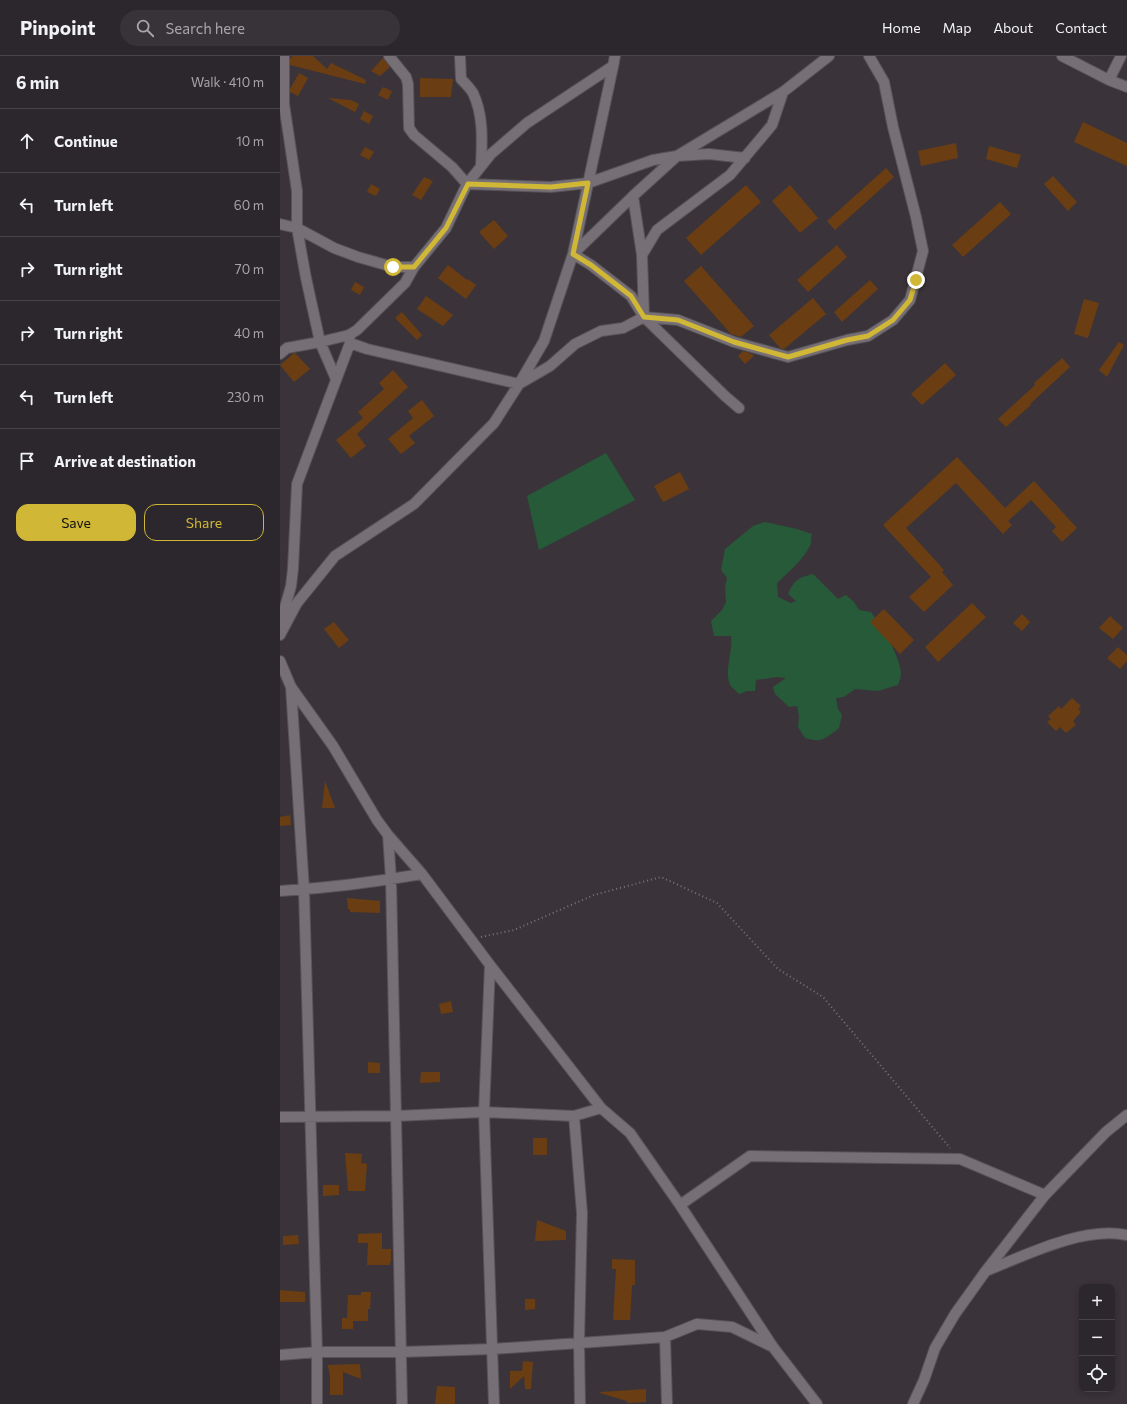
<!DOCTYPE html>
<html lang="en">
<head>
<meta charset="utf-8">
<style>
	body { margin:0; font-family:Commissioner,sans-serif; background:#383338; color:#f1f3f6 }
	.controls { position:absolute; right:12px; bottom:12px; display:grid; overflow:hidden; border-radius:8px; box-shadow:0 2px 6px #0003 }
	.controls button { width:36px; height:36px; display:grid; place-items:center; padding:0; border:0; border-bottom:1px solid #484448; background:#2c272c; color:#f1f3f6; font:20px sans-serif }
	.stop { position:absolute; width:12px; height:12px; margin:-9px; border:3px solid #d0b736; border-radius:50%; background:#fff }
	.stop.end { background:#d0b736; border-color:#fff; box-shadow:0 1px 4px #0008 }
	.list { margin:0; padding:0; list-style:none }
	h2 { display:flex; justify-content:space-between; align-items:center; height:52px; margin:0; padding:0 16px; font-size:17px }
	h2 small { font-size:13px; font-weight:400; color:#a6a5a9 }
	.list li { display:grid; grid-template-columns:26px 1fr auto; gap:12px; align-items:center; box-sizing:border-box; height:64px; padding:0 16px; border-top:1px solid #484448 }
	.list b { display:block; font-size:15px; white-space:nowrap }
	.list em { font-size:13px; font-style:normal; color:#a6a5a9 }
	.actions { display:flex; gap:8px; padding:12px 16px }
	.actions a { flex:1; padding:9px 0; border:1px solid #d0b736; border-radius:12px; text-align:center; font-size:14px; color:#d0b736 }
	.actions .main { background:#d0b736; color:#111 }
	.icon { flex:none; width:22px; height:22px; fill:none; stroke:currentColor; stroke-width:2; stroke-linecap:round; stroke-linejoin:round }
	.map { position:relative; flex:none; width:847px; height:1348px; overflow:hidden }
	header { display:flex; align-items:center; gap:24px; box-sizing:border-box; height:56px; padding:0 20px; background:#2c272c; border-bottom:1px solid #484448 }
	header strong { font-size:19px }
	nav { display:flex; gap:22px; margin-inline-start:auto; font-size:14px }
	.search { width:280px; height:36px; background:#383338; display:flex; align-items:center; gap:10px; box-sizing:border-box; padding:0 14px; border-radius:22px; color:#a6a5a9; font-size:15px }
	main { display:flex }
	aside { flex:1; background:#2c272c }
	.map>svg:first-child { display:block }
</style>
</head>
<body>
<header>
<strong>Pinpoint</strong>
<div class="search"><svg class="icon" aria-label="search" viewBox="0 0 24 24"><circle cx="10" cy="10" r="6"/><path d="M15 15l6 6"/></svg>Search here</div>
<nav><a>Home</a><a>Map</a><a>About</a><a>Contact</a></nav>
</header>
<main>
<aside>
<h2>6 min<small>Walk · 410 m</small></h2>
<ul class="list">
<li><svg class="icon" aria-label="ahead" viewBox="0 0 24 24"><path d="M12 20V5M6 11l6-6 6 6"/></svg><div><b>Continue</b></div><em>10 m</em></li>
<li><svg class="icon" aria-label="left" viewBox="0 0 24 24"><path d="M17 20v-9H6M10 6l-5 5 5 5"/></svg><div><b>Turn left</b></div><em>60 m</em></li>
<li><svg class="icon" aria-label="right" viewBox="0 0 24 24"><path d="M7 20v-9h11M14 6l5 5-5 5"/></svg><div><b>Turn right</b></div><em>70 m</em></li>
<li><svg class="icon" aria-label="right" viewBox="0 0 24 24"><path d="M7 20v-9h11M14 6l5 5-5 5"/></svg><div><b>Turn right</b></div><em>40 m</em></li>
<li><svg class="icon" aria-label="left" viewBox="0 0 24 24"><path d="M17 20v-9H6M10 6l-5 5 5 5"/></svg><div><b>Turn left</b></div><em>230 m</em></li>
<li><svg class="icon" aria-label="arrive" viewBox="0 0 24 24"><path d="M6 21V4h12l-3 4 3 4H6"/></svg><div><b>Arrive at destination</b></div></li>
</ul>
<div class="actions"><a class="main">Save</a><a>Share</a></div>
</aside>
<div class="map">
<svg width="847" height="1348" viewBox="0 0 847 1348">
	<rect width="100%" height="100%" fill="#3a343a"/>
	<!-- green -->
	<path fill="#265a38" d="M326,397l29,47 -96,50 -12,-54z
		M485,466l32,7 15,5c-1,3 -1,6 -1,9 -4,13 -24,31 -34,40l1,14 13,6 5,-2 -8,-7c7,-15 10,-16 25,-20l25,25 8,-4 8,7 5,8 12,2c11,15 28,42 30,61 0,4 -2,9 -3,12l-20,6 -23,-2 -11,8 -8,1 2,11 4,6 -3,13c-14,11 -17,15 -34,10l-7,-11 1,-11 -2,-10 -8,1 -14,-13 -2,-7 13,-9 -9,-1 -21,3 -1,11h-8l-8,3c-3,-3 -7,-6 -9,-9 -6,-15 3,-33 1,-49h-17l-3,-15 11,-11 4,-8 -1,-14 2,-10 -6,-8 4,-21 28,-23z"/>
	<!-- building -->
	<path fill="#6b3d12" d="M12,0h21l14,13 4,-6 35,17 -1,4 -75,-19v-6z
		M103,2l7,9 -10,9 -9,-5z
		M19,17l9,5 -10,18 -8,-4v-3z
		M140,22l33,1 -2,18h-31z
		M103,31l9,4 -4,9 -10,-5z
		M48,42l23,2 8,4 -4,8z
		M84,55l9,5 -4,8 -9,-5z
		M803,66l44,21v23l-53,-24z
		M676,87l2,15 -37,8 -3,-15z
		M709,90l32,9 -4,13 -31,-9z
		M85,91l9,5 -5,8 -9,-5z
		M606,112l8,9 -59,53 -8,-9z
		M773,120l24,26 -9,9 -24,-27z
		M144,121l9,4 -12,19 -9,-5z
		M91,128l9,5 -4,7 -9,-4z
		M466,129l15,17 -60,53 -15,-17z
		M510,129l28,33 -18,15 -28,-32z
		M720,146l11,12 -48,43 -11,-12z
		M214,164l14,16 -14,13 -15,-17z
		M557,189l10,12 -39,35 -11,-12z
		M168,209l19,15 1,-1 8,6 -10,14 -28,-21z
		M421,210l53,60 -13,11 -10,-3 -47,-53z
		M590,224l8,9 -36,33 -8,-10z
		M75,226l9,5 -4,8 -9,-5z
		M146,240l27,19 -10,11 -26,-17z
		M533,242l13,16 -42,35 -4,-1 -11,-13z
		M804,243l15,4 -11,35 -14,-4z
		M122,256l20,23 -5,5 -22,-22z
		M839,286l5,3 -17,32 -8,-7z
		M463,295l9,3 2,2 -9,8 -7,-8z
		M14,297h1l15,16 -16,13 -14,-17z
		M782,302l8,9 -40,37 1,1 -25,22 -8,-8 37,-34 -1,-2z
		M665,307l11,12 -34,30 -11,-11z
		M113,314l15,17 -51,47 9,12 -15,12 -15,-18 27,-22 -5,-6 26,-23 -5,-6z
		M142,344l12,16 -25,20 6,7 -14,11 -13,-15 25,-21 -5,-7z
		M677,401l48,51 29,-27 43,47 -15,14 -10,-11 4,-4 -25,-27 -23,21 4,4 -9,9 -47,-51 -50,45 38,42 -2,2 11,13 -29,27 -15,-15 22,-20 -48,-52z
		M400,416l9,17 -26,13 -9,-16z
		M692,547l14,14 -48,45 -13,-15z
		M604,553l30,31 -14,14 -30,-32z
		M742,558l8,8 -8,9 -9,-8z
		M830,560l13,12 -10,11 -14,-11z
		M54,566l15,18 -10,8 -15,-19z
		M838,591l9,8v6l-7,8 -13,-11z
		M792,642l9,8 -3,3 3,3 -8,9 3,4 -10,8 -6,-6 -4,4 -9,-9 4,-3 -3,-3 11,-10 2,3z
		M45,725l10,27h-13z
		M10,759l1,10 -11,1v-9z
		M67,842l33,3v12l-30,-1v-3h-2z
		M171,945l2,11 -12,2 -2,-10z
		M88,1006l12,1v10h-12z
		M141,1016h19v10l-20,1z
		M253,1082h14v17h-14z
		M65,1097l17,1 -1,9 6,1 -2,27h-17z
		M43,1129h16v10l-16,1z
		M257,1164l29,11v9l-31,1z
		M102,1177v16h9v13h-1v3h-23l1,-22h-10v-9z
		M18,1179l1,9 -16,1v-9z
		M332,1203l23,1v25h-3l-2,35h-17l3,-51h-4z
		M0,1234l25,2v10h-25z
		M81,1236h10l-1,17h-2v12h-15v8h-11v-11h5l1,-23h13z
		M245,1243h10v10l-10,1z
		M243,1305l10,1 -2,27h-6l-1,-13 -14,13v-18h12z
		M80,1308l1,15 -18,-7v23h-13v-19l-2,-10 -1,-1z
		M157,1330l18,1v17h-20z
		M366,1333v13l-19,1v-2l-27,-8 1,-1z"/>
	<g fill="none" stroke-linecap="round" stroke-linejoin="round">
		<!-- minor casing -->
		<g stroke="#585358" stroke-width="12">
			<path id="minor" d="M4,0v48l13,87v37l9,50 14,64 29,-7 8,-5 48,-47 9,-16 32,-39 21,-44 24,-30 36,-31 86,-57 2,-10
				M109,0l17,21 2,7 1,44 5,7 38,32 15,17 84,3 37,-4 65,-23 24,-4 32,-2 36,4
				M180,0l1,23c4,4 9,9 12,14 11,23 9,49 8,73
				M782,0l47,24 18,7
				M829,24l12,-24
				M353,140l9,59
				M0,168l17,4 37,20 24,9 35,10h21
				M364,261l34,3 56,22 54,15 59,-17 21,-4 25,-16 17,-20 13,-49 -7,-34 -23,-90 -9,-45 -15,-26
				M69,279l1,8 17,6 152,35 31,-18 25,-22 26,-13 22,-3 21,-11 -2,-62 15,-25 73,-55 42,-50 11,-33 46,-36
				M0,298l7,-6 33,-6 16,37
				M459,352l-14,-12 -81,-79 -13,-21 -40,-31 -18,-11 60,-58 44,-40 106,-64
				M0,569l11,-39 2,-17 4,-85 53,-141
				M0,579l17,-32 38,-47 79,-52 80,-81 25,-39 25,-43 29,-87 41,-192
				M0,605l11,26 42,59 44,74 11,15 34,39 68,91 111,143 29,25 50,72 93,142 44,57
				M11,631l13,203 13,462v52
				M108,779l3,44 11,525
				M0,835c48,-3 95,-9 142,-17
				M210,909l-6,147 10,292
				M294,1060l8,97 -3,129 1,62
				M0,1061l116,-1 88,-4 90,4 27,-8
				M400,1149l70,-49 210,3 85,36
				M706,1215c40,-16 97,-45 141,-36
				M385,1281l2,67
				M0,1299l37,-3h84l92,-3 172,-12 32,-13 35,3 41,20
				M633,1348l11,-24 11,-32 20,-34 30,-42 60,-77 61,-63 21,-17"/>
		</g>
		<!-- path -->
		<path stroke="#797379" stroke-width="2" stroke-dasharray="1 3" stroke-linecap="butt" d="M201,881l33,-7 80,-35 67,-18 56,26 61,66 45,28 127,151"/>
		<!-- minor -->
		<use href="#minor" stroke="#767076" stroke-width="10"/>
	</g>
	<g fill="none" stroke-linecap="round" stroke-linejoin="round">
		<!-- route -->
		<path stroke="#d0b736" stroke-width="5" d="M113,211h21l32,-39 22,-44 83,3 37,-4 -15,71 18,11 40,31 13,21 34,3 56,22 54,15 59,-17 21,-4 25,-16 17,-20 6,-20"/>
	</g>
</svg>
<div class="controls">
<button>+</button>
<button>−</button>
<button><svg class="icon" aria-label="locate" viewBox="0 0 24 24"><circle cx="12" cy="12" r="6"/><path d="M12 2v4M12 18v4M2 12h4M18 12h4"/></svg></button>
</div>
<div class="stop" style="left:113px;top:211px"></div>
<div class="stop end" style="left:636px;top:224px"></div>
</div>
</main>
</body>
</html>
